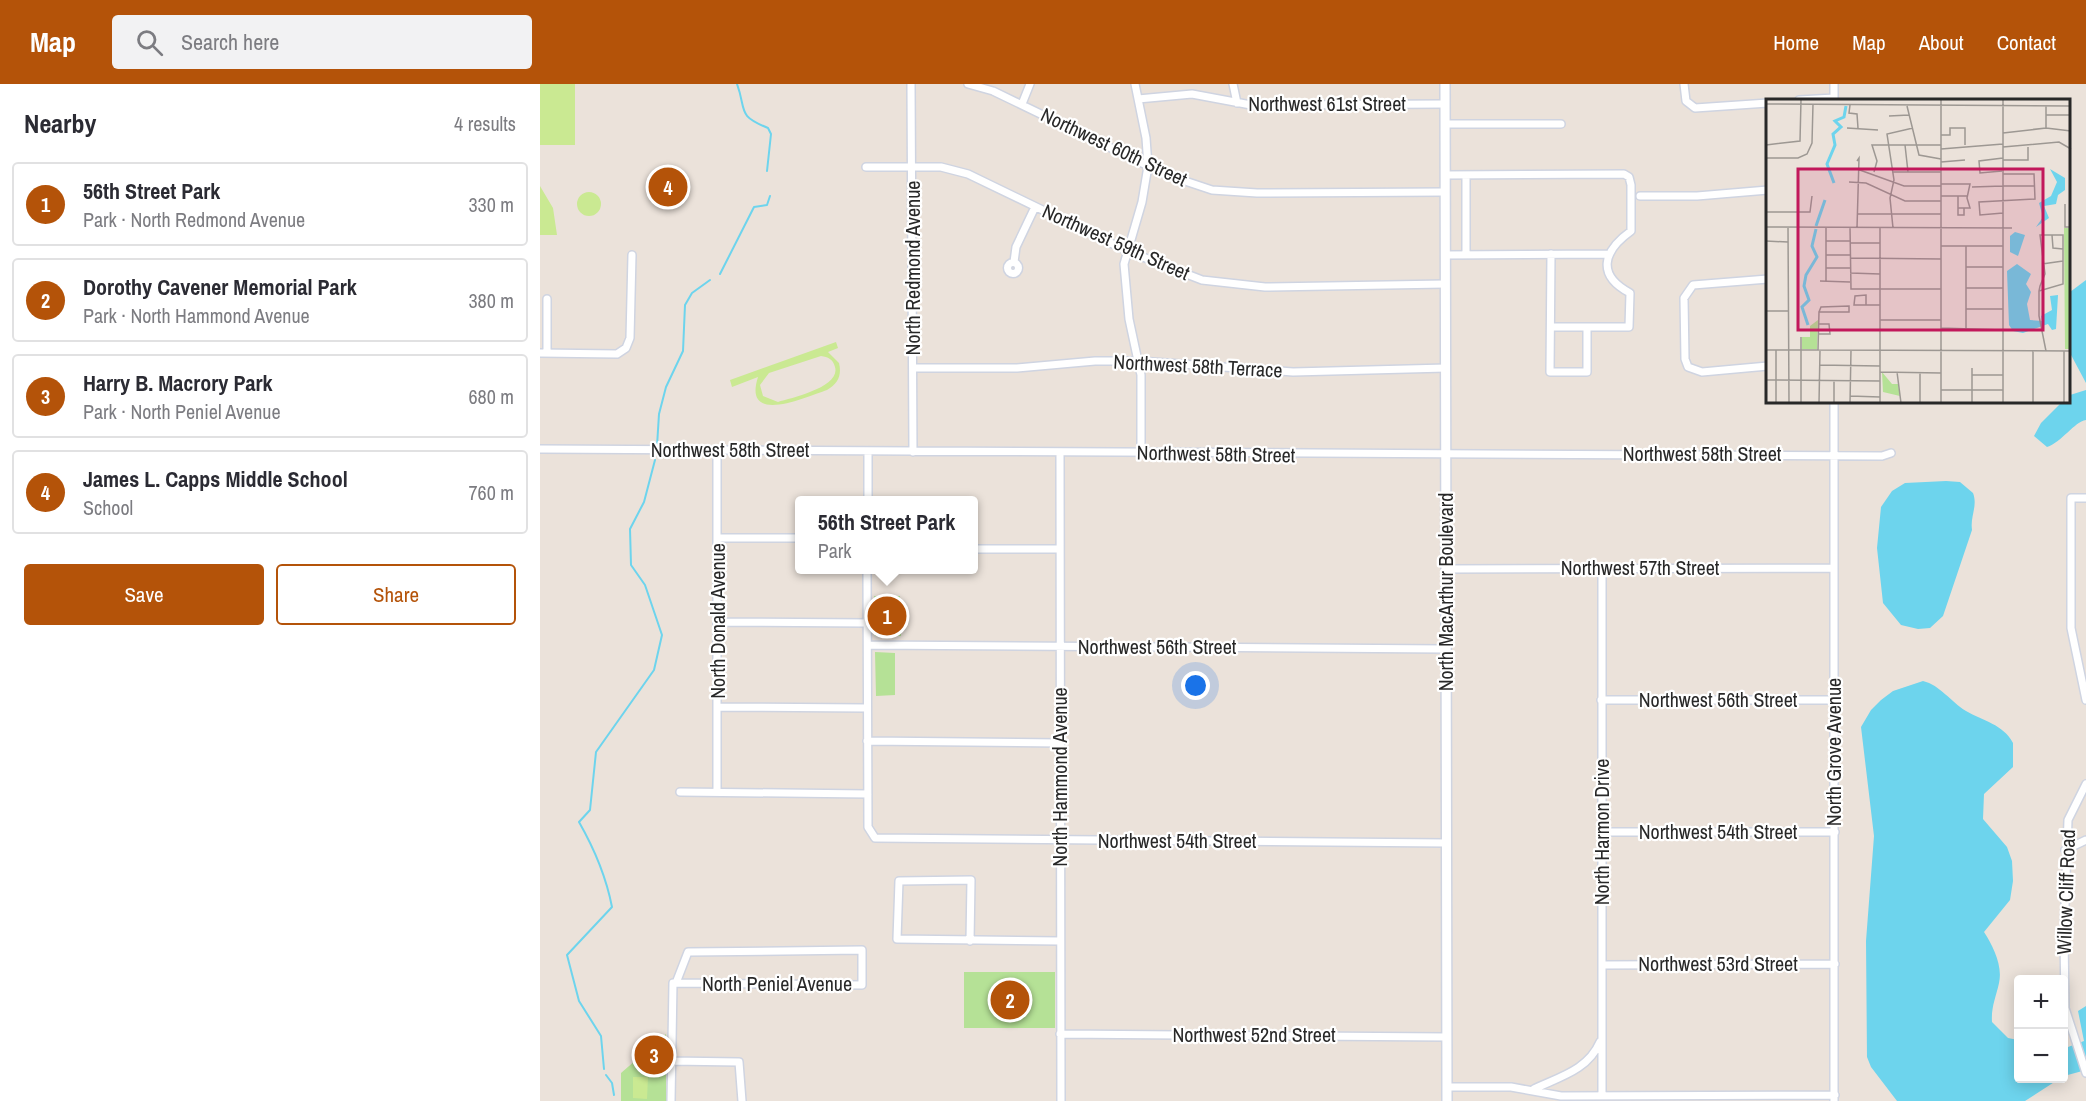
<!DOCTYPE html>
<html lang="en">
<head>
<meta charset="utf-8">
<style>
	body { margin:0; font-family:"Archivo Narrow",sans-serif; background:#f2f2f3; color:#2b2b33 }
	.controls { position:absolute; right:18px; bottom:18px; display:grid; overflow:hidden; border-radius:6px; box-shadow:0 3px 15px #0003 }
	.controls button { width:54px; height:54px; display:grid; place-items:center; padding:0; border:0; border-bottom:2px solid #e1e1e2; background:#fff; color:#2b2b33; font:30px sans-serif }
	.you { position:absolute; left:656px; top:602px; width:21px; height:21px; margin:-15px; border:4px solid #fff; border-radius:50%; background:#1a73e8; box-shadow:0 0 0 9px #1a73e833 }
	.badge { display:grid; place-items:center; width:39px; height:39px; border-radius:50%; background:#b45309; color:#fff; font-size:20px; font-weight:700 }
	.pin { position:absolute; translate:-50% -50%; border:3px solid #fff; box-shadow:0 2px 6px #0006 }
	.popup { position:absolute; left:255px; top:412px; width:183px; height:78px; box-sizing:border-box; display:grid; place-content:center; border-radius:6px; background:#fff; filter:drop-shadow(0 2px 4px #0005); font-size:20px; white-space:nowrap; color:#7c7c81 }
	.popup b { font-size:22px; color:#2b2b33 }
	.popup::after { content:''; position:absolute; left:50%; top:100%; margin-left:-12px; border:12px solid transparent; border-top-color:#fff }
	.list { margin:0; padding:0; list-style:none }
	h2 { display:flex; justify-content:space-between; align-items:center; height:78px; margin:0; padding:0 24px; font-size:26px }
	h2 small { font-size:20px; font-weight:400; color:#7c7c81 }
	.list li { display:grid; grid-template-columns:39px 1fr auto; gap:18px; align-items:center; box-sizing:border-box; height:84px; margin:0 12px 12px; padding:0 12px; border:2px solid #e1e1e2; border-radius:6px }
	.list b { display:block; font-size:22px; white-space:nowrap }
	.list p { margin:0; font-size:20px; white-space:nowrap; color:#7c7c81 }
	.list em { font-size:20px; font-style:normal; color:#7c7c81 }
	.actions { display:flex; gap:12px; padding:18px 24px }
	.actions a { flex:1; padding:14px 0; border:2px solid #b45309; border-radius:6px; text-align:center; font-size:21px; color:#b45309 }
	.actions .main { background:#b45309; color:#fff }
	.icon { flex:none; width:33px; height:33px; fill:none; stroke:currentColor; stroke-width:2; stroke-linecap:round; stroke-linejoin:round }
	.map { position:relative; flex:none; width:1546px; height:1017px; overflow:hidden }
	header { display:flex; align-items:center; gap:36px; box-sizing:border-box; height:84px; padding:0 30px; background:#b45309; color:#fff }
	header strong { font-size:28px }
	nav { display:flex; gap:33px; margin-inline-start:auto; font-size:21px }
	.search { width:420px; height:54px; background:#f2f2f3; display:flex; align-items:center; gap:15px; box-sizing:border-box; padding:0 21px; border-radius:6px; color:#7c7c81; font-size:22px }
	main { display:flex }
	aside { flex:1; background:#fff }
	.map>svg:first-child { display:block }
</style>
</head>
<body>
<header>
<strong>Map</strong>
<div class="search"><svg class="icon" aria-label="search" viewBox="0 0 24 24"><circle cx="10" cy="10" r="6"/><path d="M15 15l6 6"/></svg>Search here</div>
<nav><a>Home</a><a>Map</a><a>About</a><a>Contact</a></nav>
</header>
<main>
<aside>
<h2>Nearby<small>4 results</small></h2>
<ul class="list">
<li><span class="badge">1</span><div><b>56th Street Park</b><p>Park · North Redmond Avenue</p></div><em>330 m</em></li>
<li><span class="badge">2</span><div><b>Dorothy Cavener Memorial Park</b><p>Park · North Hammond Avenue</p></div><em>380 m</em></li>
<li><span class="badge">3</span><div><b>Harry B. Macrory Park</b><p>Park · North Peniel Avenue</p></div><em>680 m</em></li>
<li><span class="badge">4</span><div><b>James L. Capps Middle School</b><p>School</p></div><em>760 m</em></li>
</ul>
<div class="actions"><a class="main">Save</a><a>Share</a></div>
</aside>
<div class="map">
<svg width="1546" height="1017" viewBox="0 0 1546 1017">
	<rect width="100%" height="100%" fill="#ebe2da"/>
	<!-- green -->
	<path fill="#b5e196" d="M334,512h26l1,40h-26z
		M335,568l20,1v42l-19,1z
		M424,888h91v56h-91z
		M126,950v67h-45v-28z"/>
	<!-- pitch -->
	<path fill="#cae992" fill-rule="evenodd" d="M0,0h35v61h-35z
		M0,102l13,22 4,27h-17z
		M37 120a12 12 0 1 1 24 0a12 12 0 1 1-24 0Z
		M296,258l2,6 -10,4 11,11c3,12 -1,21 -12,27 -19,6 -85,37 -69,-13l-26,10 -2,-7zM281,272c7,1 12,3 14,11 6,20 -43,31 -57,35l-15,-6 -3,-11 9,-12z
		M93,993h15l-1,22 -14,-1z"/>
	<!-- water -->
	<path fill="#6dd4ed" d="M1546,196v103l-16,-30v-61z
		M1546,306v30c-12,2 -24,22 -39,27l-13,-11 7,-13 21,-21h8v-7z
		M1406,397l14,1 13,11c5,13 -3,23 -1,37l-29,86 -13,12 -12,1 -17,-4 -18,-22 -6,-55 4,-41 11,-16 13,-8z
		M1383,597c17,4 28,21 43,30 17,10 37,13 47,32v24l-29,27 -1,25 24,28 5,14 1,20 -3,19 -26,32c9,14 19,34 15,51 -3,14 -8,24 -7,39l16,16 10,2v38l41,1 -34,22h-128l-26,-34 -4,-10 -1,-116 8,-105 -13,-109 10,-17 10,-10 12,-9z
		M1546,922v64l-22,6v-34l4,5 16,-6 -6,-30z"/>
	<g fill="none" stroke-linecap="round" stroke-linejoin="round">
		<!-- stream -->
		<path stroke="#6dd4ed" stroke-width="2" d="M197,0c10,27 -1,31 31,44l3,6 -4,37
			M180,190l34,-67 13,-2 3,-9
			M117,362l2,-32 7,-27 17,-36 2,-46 7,-12 18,-13
			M64,985l-3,-33 -22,-35 -12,-46 45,-48c-6,-31 -17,-57 -33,-85l11,-12 6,-58 58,-82 8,-35 -17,-50 -14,-20 -1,-36 14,-27 11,-42
			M66,991l6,8 2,12"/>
		<!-- street casing -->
		<g stroke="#cfd4e1" stroke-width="10">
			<path id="street" d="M371,0l2,368
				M428,0l25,7 174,84 45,15 45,3 188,-1
				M595,0l11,54 2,28 -6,36 -18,62 5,55 12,56v78
				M693,0l4,19
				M1144,0l2,17 9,7 73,-5
				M1294,0v16
				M598,15l54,-5 59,11 194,-1
				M1259,16l35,-2
				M482,20l8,-20
				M905,40h116
				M326,83h75l27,7 157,76 77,30 63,7 180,-3
				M905,91l179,-1 5,3 2,8v46c-28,20 -35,44 -1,62l-1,34h-78
				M1100,112h57l71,-6
				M1011,170l-1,118h37v-45
				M905,171l164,-1
				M926,171v-80
				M474,178l2,-15 19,-40
				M467.5 184a5.5 5.5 0 1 1 11 0a5.5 5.5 0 1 1-11 0Z
				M1228,195l-75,6 -9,13 1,61 3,8 14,5 66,-6
				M0,269l77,1 9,-6 4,-10 2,-83
				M7,269v-54
				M374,284h103l78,-7h44l154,11 153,-4
				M1294,318v699
				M0,365l1342,7 9,-3
				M177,366v342
				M520,369l1,648
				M1546,414h-15v130l15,72
				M328,416v-49
				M178,454h82
				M434,465h86
				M1062,484v528
				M906,485l388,-1
				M327,486l1,257 7,11 572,5
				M178,538l150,1
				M328,561l578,4
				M1061,616h233
				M178,623l149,1
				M327,657l193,2
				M1546,700l-18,36 -4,115 1,73 21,65
				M140,708l188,2
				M1062,748h233
				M1525,766l21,-10
				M430,857l1,-61 -72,1 -2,58 163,2
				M1062,881l233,-1
				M520,950l387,3
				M131,977l68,1 3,39
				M907,1003h64l50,9 274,-1
				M994,1005c25,-12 54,-19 66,-47
				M131,1017l2,-118h3l186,2v-35l-174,2 -12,31"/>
		</g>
		<!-- secondary casing -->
		<g stroke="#cfd4e1" stroke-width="12">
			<path id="secondary" d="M905,0l2,1017"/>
		</g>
		<!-- street -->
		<use href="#street" stroke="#fff" stroke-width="7"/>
		<!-- secondary -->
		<use href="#secondary" stroke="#fff" stroke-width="9"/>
	</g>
	<g text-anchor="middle" stroke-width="4.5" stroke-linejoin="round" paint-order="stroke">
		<!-- street labels -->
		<g font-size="20" fill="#282828" stroke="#fff">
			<text x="787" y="27">Northwest 61st Street</text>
			<text transform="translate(574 63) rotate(25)" y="7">Northwest 60th Street</text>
			<text transform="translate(576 158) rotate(24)" y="7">Northwest 59th Street</text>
			<text transform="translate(373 184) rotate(-90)" y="7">North Redmond Avenue</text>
			<text transform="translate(658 282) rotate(3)" y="7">Northwest 58th Terrace</text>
			<text x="190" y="373">Northwest 58th Street</text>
			<text transform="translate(676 370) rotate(1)" y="7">Northwest 58th Street</text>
			<text x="1162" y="377">Northwest 58th Street</text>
			<text x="1100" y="491">Northwest 57th Street</text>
			<text transform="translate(906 508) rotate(-90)" y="7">North MacArthur Boulevard</text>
			<text transform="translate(178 537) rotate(-90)" y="7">North Donald Avenue</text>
			<text x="617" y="570">Northwest 56th Street</text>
			<text x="1178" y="623">Northwest 56th Street</text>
			<text transform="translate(1294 668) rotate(-90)" y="7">North Grove Avenue</text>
			<text transform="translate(520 693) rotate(-90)" y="7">North Hammond Avenue</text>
			<text transform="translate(1062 748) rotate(-90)" y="7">North Harmon Drive</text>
			<text x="1178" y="755">Northwest 54th Street</text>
			<text x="637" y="764">Northwest 54th Street</text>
			<text transform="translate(1526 808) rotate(-88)" y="7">Willow Cliff Road</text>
			<text x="1178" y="887">Northwest 53rd Street</text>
			<text x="237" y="907">North Peniel Avenue</text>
			<text x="714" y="958">Northwest 52nd Street</text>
		</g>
	</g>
	<!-- overview -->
	<g transform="translate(1226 15)">
		<rect width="304" height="304" fill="#ebe2da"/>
		<path d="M298,129h6v121h-5zM52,221l-1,29h-15v-12h8v-11zM116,273l10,12h6l2,12 -17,-4z" fill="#b5e196"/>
		<path d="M284,70l15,9v12l-7,5 -2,9 -12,2 5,12 -13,9 7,-10 -4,-14 12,-7 6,-14zM249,133l10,3 -7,21 -8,-4v-16zM251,165l14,10 -5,10 5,8 -4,12 3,16 12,1 -1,-5 11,-6 -2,-14 8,-1 -2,34 -4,1 -4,-6 -25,9 -10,-2 -4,-6 -2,-54z" fill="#6dd4ed"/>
		<path fill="none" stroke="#6dd4ed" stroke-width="3" d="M68,84l-7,-19 8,-19 -2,-11 8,-7 -6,-6 9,-4 2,-11M50,127l9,-26M42,226l-6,-18 7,-7 -5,-14 2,-11 11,-18 -5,-11 4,-17"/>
		<path fill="none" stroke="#9d9893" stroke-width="1.5" d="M175,1v303M237,1v303M0,5l305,2M84,6l-1,8 8,1 1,14M141,7l12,49 22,4M280,7v22M280,16h25M123,17l20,-1M81,29l31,2M237,34l43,-5 25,3M175,36h9v-7h15v17M0,46l34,-4 1,-41M139,46l3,27M237,48l56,-5 12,7M175,50l62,-5M0,59h32l9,-4 5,-11 1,-39M237,61h25v-13M91,62l2,-3 -2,70M175,63l24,-2M91,70l47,17h37M236,72l-22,2 -1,-12 24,-3M108,73l3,-11 -5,-16h69M126,73h49M237,75h31l1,25 -56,3 1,13 23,-2M83,83l17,1 39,18h36M175,85h29l-3,14 3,10h-12M237,87h32M206,88l31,-1M175,97h26M192,97v19h6v-7M299,105v23h6M0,113h44l2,-16M91,115h84M0,128l246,1M22,128l1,176M60,128v54M84,128l1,62h90M114,129v175M127,129l-3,-30 4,-18 -7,-46 26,-6M286,136l1,13 10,1M0,142l22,1M60,142h24M84,144h30M175,147h62M200,147v84M60,156h24M84,159l91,1M276,165l21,-3M200,168h37M60,169h24M84,174l30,1M54,182l30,1M200,189h37M273,192l24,-7v-49h-23l5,39 -5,12 -1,5v25l7,35M100,206v-10l-11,1 -1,9h26M200,210h37M0,212h23M114,221h61M175,229l62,2M52,235h12l-1,-10h-11M0,251h52l1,-38h30v-6l-28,1 -2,5M10,251v53M52,251l253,1M267,252v52M53,266l61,1M114,273l61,1M131,273l4,31M154,273v31M206,276h31M0,281l114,1M68,282v22M175,291h62M84,297l30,1M35,304v-66M53,304l1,-53M84,304l1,-53M206,304v-35M298,304v-52"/>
		<path fill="#c2185b" fill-opacity="0.15" stroke="#c2185b" stroke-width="3" d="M32,70h245v161h-245z"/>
		<rect width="304" height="304" fill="none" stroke="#282828" stroke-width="3"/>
	</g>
</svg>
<div class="controls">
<button>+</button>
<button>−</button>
</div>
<div class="you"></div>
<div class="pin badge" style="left:347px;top:532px">1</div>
<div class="popup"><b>56th Street Park</b>Park</div>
<div class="pin badge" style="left:470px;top:916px">2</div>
<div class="pin badge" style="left:114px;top:971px">3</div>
<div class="pin badge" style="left:128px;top:103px">4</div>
</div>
</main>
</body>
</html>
